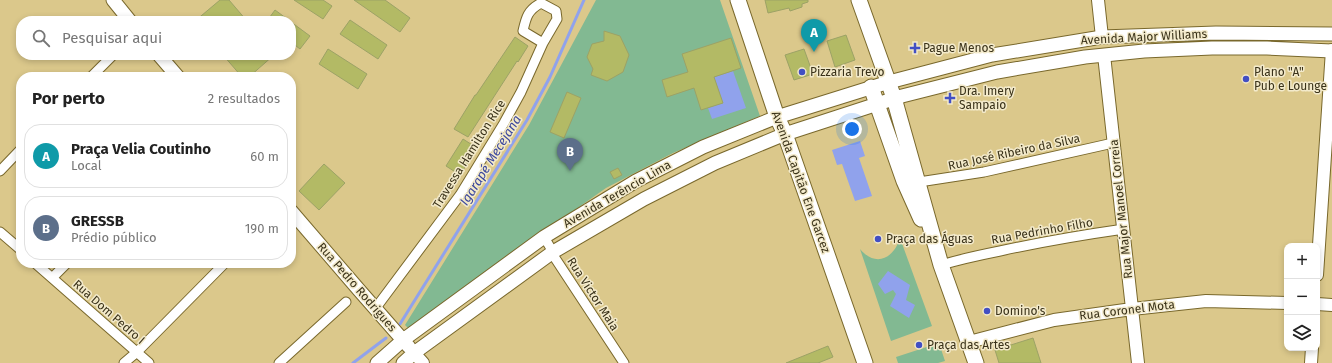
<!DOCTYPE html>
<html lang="pt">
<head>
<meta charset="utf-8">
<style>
	body { margin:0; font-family:"Fira Sans",sans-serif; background:#f2f2f2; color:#222 }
	.controls { position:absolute; right:12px; bottom:12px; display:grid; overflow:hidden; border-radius:8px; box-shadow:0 2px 6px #0003 }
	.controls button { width:36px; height:36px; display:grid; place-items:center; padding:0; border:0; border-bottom:1px solid #e0e0e0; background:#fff; color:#222; font:20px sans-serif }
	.you { position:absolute; left:852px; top:129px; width:14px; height:14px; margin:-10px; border:3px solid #fff; border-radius:50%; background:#1a73e8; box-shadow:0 0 0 6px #1a73e833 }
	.badge { display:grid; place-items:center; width:26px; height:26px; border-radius:50%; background:#111827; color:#fff; font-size:13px; font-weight:700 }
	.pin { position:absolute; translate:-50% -33px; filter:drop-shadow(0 1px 2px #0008) }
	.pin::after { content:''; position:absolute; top:21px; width:14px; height:12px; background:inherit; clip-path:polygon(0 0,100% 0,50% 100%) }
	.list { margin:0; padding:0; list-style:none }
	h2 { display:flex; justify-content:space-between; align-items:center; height:52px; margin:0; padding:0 16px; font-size:17px }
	h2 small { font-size:13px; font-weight:400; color:#767676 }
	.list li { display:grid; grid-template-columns:26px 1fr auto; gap:12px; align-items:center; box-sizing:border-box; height:64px; margin:0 8px 8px; padding:0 8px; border:1px solid #e0e0e0; border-radius:16px }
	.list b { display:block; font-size:15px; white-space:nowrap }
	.list p { margin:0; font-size:13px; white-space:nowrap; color:#767676 }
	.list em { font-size:13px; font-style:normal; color:#767676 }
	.icon { flex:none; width:22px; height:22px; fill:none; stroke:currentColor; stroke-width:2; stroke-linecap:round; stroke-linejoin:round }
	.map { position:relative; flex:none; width:1332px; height:363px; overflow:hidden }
	.search { position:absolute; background:#fff; box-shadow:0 2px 6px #0003; left:16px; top:16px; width:280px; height:44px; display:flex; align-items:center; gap:10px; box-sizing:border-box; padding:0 14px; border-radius:16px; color:#767676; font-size:15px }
	.panel { position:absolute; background:#fff; box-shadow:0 2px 6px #0003; left:16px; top:72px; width:280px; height:196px; border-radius:16px }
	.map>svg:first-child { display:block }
</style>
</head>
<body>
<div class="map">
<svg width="1332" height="363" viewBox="0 0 1332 363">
	<rect width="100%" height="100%" fill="#dbc88b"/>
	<!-- green -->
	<path fill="#82b992" d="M596,0h124l40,116 -87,37 -67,35 -198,140 -3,-3 124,-200z
		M900,238l32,88 -41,15 -31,-92c16,19 34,9 40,-11z
		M939,343l6,18 -7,2h-40l-2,-6z"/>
	<!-- water -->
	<path fill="#90a2ec" d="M733,71l13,37 -34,11 -4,-11 15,-5 -9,-26z
		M860,141l5,15 -6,2 13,38 -17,5 -13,-37 -5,1 -5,-15z
		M888,271l22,14 -4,15 9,5 -6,13 -19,-12 6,-12 -3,-4 -8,4 -7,-10z"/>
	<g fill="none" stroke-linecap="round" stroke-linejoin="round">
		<!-- stream -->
		<path stroke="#90a2ec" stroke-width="3" d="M400,324l127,-204 23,-43 34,-77
			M353,363l33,-25"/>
	</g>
	<!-- building -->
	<path fill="#b3ba65" stroke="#9ca266" d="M220,0h9l18,21h-52z
		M294,0h29l9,6 -9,13z
		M354,0h31l25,18 -10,14z
		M765,0h43v2l-6,2v3l-12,4 -1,-3 -21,5z
		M275,10l15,11h-23z
		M350,20l37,25 -9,14 -38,-25z
		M291,22l19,14 -10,13 -9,-7z
		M604,31l16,5 9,19 -6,17 -16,9 -16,-6 2,-6 -6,-12 5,-13 12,-3z
		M846,35l9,25 -20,7 -8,-26z
		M515,37l13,9 -10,16 -1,-1 -49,76 -14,-8 21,-34h1z
		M731,38l10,30 -27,9 9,26 -22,7 -7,-22 -27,9 -5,-17 26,-8 -6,-18z
		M328,49l39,25 -9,15 -39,-25z
		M804,49l9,25 -19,6 -9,-25z
		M223,55h51l-25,22h-7z
		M567,92l14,6 -17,40 -14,-6z
		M463,139l14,9 -17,27 -14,-9z
		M324,164l21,19 -26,27 -20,-19z
		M618,168l4,7 -8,4 -4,-7z
		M1033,338l8,25h-42l-4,-13z
		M828,346l5,11 -15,6h-32z"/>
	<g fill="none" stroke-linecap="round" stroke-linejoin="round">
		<!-- minor casing -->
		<g stroke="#79682c" stroke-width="11">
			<path id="minor" d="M91,77l22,-22
				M0,171l21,-22
				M919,182l65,-10 129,-29
				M0,232l21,18
				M544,237l9,15 2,6 69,105
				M35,263l114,100
				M941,265c20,-6 39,-10 59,-14 41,-9 82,-16 124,-22
				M52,278l15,-15
				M375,309l85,-114 44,-72 17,-31 22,-49 14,-24 -1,-8 -15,-8c-13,7 -15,14 -18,28l20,12
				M124,363l13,-11 88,-89
				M279,363l67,-61"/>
		</g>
		<!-- tertiary casing -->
		<g stroke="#79682c" stroke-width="14">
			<path id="tertiary" d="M1098,0l4,37
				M1104,55l34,308
				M1317,275l15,-225
				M1317,304l15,1
				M969,342l85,-22 78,-11 74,-8 81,2
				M414,353l9,10
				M1311,363l1,-15"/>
		</g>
		<!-- secondary casing -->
		<g stroke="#79682c" stroke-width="15">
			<path id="secondary" d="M113,0l17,21
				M159,55l19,22
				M291,211l68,79 50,57
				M377,363l26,-23 141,-103 92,-56 67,-34 74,-30 112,-35 103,-27 110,-18 114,-4 116,1
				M403,363l11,-10 139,-101 91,-53 71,-36 70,-29 117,-38 95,-24 88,-15 59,-6 68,-3h55l65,3"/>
		</g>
		<!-- primary casing -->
		<g stroke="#79682c" stroke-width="17">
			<path id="primary" d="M738,0l39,117 8,17 80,229
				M859,0l35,98 47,167 35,98
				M871,87l33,94 17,38"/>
		</g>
		<!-- minor -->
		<use href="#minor" stroke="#fff" stroke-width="9"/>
		<!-- tertiary -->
		<use href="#tertiary" stroke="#fff" stroke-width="12"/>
		<!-- secondary -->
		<use href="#secondary" stroke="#fff" stroke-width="13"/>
		<!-- primary -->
		<use href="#primary" stroke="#fff" stroke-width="15"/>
	</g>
	<!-- markers -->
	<g fill="#424fc3" stroke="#f3eacb" stroke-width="1.5">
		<path d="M913 42h4v4h4v4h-4v4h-4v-4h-4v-4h4z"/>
		<circle cx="802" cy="72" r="4"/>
		<circle cx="1246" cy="79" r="4"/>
		<path d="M948 92h4v4h4v4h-4v4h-4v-4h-4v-4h4z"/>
		<circle cx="878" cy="239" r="4"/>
		<circle cx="987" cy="311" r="4"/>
		<circle cx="919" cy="345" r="4"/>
	</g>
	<g text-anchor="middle" stroke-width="3" stroke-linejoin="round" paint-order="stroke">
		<!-- street labels -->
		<g font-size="12" fill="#3a3219" stroke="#f3eacb">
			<text transform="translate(1144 37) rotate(-3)" y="4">Avenida Major Williams</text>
			<text transform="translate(1014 152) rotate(-12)" y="4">Rua José Ribeiro da Silva</text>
			<text transform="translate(469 154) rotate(-58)" y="4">Travessa Hamilton Rice</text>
			<text transform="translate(801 182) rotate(70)" y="4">Avenida Capitão Ene Garcez</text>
			<text transform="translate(617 194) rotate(-30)" y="4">Avenida Terêncio Lima</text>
			<text transform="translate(1121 209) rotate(-96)" y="4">Rua Major Manoel Correia</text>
			<text transform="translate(1042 231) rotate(-10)" y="4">Rua Pedrinho Filho</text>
			<text transform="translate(357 287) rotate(49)" y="4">Rua Pedro Rodrigues</text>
			<text transform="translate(593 294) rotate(57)" y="4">Rua Victor Maia</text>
			<text transform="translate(1127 310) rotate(-7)" y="4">Rua Coronel Mota</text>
			<text transform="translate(109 312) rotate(41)" y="4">Rua Dom Pedro I</text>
		</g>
		<!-- poi labels -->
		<g font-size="12" fill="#3a3219" stroke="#f3eacb" text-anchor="start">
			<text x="923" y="52">Pague Menos</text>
			<text x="810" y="76">Pizzaria Trevo</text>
			<text x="1254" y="76">Plano "A"<tspan x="1254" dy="14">Pub e Lounge</tspan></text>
			<text x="959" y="95">Dra. Imery<tspan x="959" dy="14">Sampaio</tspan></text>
			<text x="886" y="243">Praça das Águas</text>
			<text x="995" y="315">Domino's</text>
			<text x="927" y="349">Praça das Artes</text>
		</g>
		<!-- water labels -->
		<g font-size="13" font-style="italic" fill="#3b479d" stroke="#f3eacb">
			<text transform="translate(490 160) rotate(-58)" y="5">Igarapé Mecejana</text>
		</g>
	</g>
</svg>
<div class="controls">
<button>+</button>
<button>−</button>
<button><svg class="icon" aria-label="layers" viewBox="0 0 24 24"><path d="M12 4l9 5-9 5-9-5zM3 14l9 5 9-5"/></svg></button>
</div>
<div class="you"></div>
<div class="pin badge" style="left:814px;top:52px;background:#0f9aa8">A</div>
<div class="pin badge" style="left:570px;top:171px;background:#5c6f8a">B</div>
<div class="search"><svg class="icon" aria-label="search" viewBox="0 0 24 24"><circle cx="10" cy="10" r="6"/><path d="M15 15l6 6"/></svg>Pesquisar aqui</div>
<section class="panel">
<h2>Por perto<small>2 resultados</small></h2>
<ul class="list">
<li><span class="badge" style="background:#0f9aa8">A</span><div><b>Praça Velia Coutinho</b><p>Local</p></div><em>60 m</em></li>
<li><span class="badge" style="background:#5c6f8a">B</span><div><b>GRESSB</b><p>Prédio público</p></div><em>190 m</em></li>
</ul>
</section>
</div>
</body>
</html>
